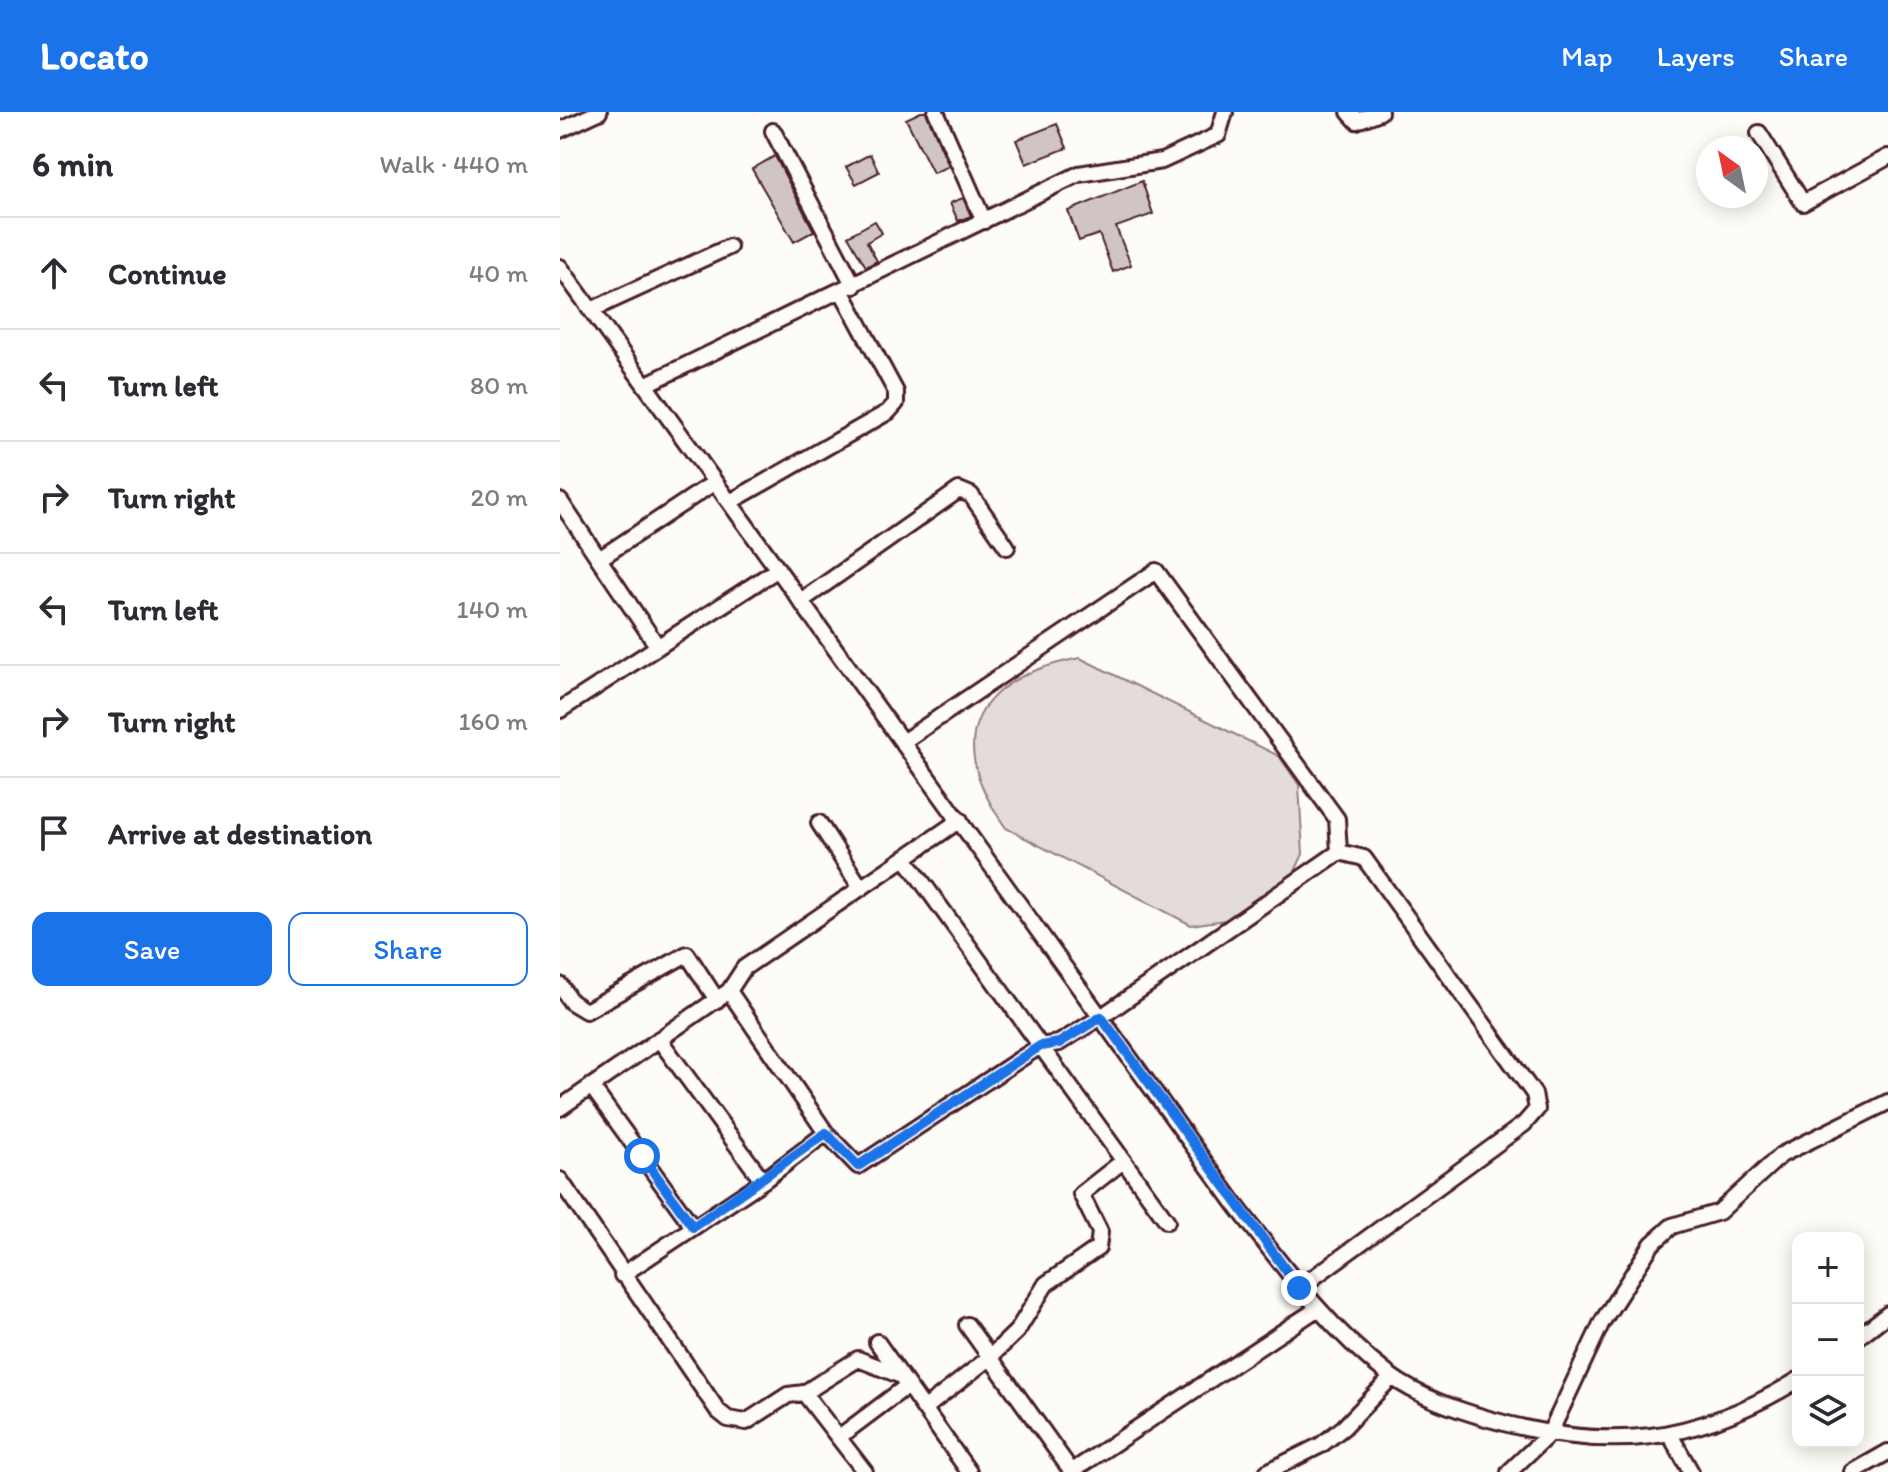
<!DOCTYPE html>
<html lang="en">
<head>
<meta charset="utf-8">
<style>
	body { margin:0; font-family:Itim,sans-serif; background:#f2f2f3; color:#2b2b33 }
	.controls { position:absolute; right:24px; bottom:24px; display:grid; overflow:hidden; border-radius:16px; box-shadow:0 4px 20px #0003 }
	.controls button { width:72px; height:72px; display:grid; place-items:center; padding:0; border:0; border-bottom:2px solid #e1e1e2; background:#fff; color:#2b2b33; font:40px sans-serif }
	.compass { position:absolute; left:1136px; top:24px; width:72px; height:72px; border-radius:50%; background:#fff; box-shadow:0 4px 20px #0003; rotate:327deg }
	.stop { position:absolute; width:24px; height:24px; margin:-18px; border:6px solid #1a73e8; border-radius:50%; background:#fff }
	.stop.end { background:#1a73e8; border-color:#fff; box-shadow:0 2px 8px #0008 }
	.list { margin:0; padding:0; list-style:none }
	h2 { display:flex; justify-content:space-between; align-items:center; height:104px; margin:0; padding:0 32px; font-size:34px }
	h2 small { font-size:26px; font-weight:400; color:#7c7c81 }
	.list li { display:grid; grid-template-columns:52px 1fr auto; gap:24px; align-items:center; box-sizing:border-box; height:112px; padding:0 32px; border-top:2px solid #e1e1e2 }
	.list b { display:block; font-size:30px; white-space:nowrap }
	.list em { font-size:26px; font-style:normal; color:#7c7c81 }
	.actions { display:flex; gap:16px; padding:24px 32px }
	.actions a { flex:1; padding:18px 0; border:2px solid #1a73e8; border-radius:16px; text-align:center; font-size:28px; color:#1a73e8 }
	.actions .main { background:#1a73e8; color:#fff }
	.icon { flex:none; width:44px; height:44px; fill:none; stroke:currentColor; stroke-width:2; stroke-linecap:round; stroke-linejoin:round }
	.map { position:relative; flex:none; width:1328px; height:1360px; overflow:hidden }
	header { display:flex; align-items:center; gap:48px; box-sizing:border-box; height:112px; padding:0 40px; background:#1a73e8; color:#fff }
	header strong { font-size:38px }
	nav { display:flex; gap:44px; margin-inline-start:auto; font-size:28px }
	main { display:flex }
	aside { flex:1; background:#fff }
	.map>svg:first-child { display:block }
</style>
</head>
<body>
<header>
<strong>Locato</strong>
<nav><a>Map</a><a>Layers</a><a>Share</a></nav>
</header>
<main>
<aside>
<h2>6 min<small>Walk · 440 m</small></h2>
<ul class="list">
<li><svg class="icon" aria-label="ahead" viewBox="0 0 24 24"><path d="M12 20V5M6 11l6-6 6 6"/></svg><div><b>Continue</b></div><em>40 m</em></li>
<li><svg class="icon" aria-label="left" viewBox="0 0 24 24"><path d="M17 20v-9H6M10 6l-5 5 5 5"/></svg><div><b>Turn left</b></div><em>80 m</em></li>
<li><svg class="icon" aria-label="right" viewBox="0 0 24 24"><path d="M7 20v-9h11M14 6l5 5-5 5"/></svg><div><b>Turn right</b></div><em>20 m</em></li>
<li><svg class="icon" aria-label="left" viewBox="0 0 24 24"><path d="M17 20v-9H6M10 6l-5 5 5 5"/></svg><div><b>Turn left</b></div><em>140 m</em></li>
<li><svg class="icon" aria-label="right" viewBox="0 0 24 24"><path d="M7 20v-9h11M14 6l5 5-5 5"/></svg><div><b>Turn right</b></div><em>160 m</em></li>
<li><svg class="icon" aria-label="arrive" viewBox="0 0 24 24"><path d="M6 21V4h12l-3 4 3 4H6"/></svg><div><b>Arrive at destination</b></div></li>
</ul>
<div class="actions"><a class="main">Save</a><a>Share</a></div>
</aside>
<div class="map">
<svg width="1328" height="1360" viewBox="0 0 1328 1360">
	<rect width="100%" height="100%" fill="#fdfcf7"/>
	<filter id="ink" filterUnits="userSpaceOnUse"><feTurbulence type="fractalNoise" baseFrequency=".0125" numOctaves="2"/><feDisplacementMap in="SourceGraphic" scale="16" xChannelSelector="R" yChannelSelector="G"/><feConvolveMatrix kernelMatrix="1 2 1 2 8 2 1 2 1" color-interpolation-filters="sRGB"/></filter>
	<g filter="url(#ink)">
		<!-- green -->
		<path fill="#e3dcda" stroke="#967e82" stroke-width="2" d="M520,546l199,98 20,29 4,69 -12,26 -59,39 -41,6 -185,-97c-65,-91 -30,-150 74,-170z"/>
		<!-- building -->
		<path fill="#d0c5c4" stroke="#4a1f2b" stroke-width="2" d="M361,0h5l23,54 -16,7 -27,-54z
			M497,12l10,24 -41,16 -10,-24z
			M310,42l9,18 -23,12 -10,-17z
			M215,44l39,75 -20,11 -42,-73z
			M582,69l11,33 -37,13 15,38 -18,7 -14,-38 -20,7 -11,-30z
			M403,86l8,18 -13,5 -8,-18z
			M315,109l7,12 -15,9 10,19 -11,6 -18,-31z"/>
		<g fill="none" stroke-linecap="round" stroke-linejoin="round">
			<!-- minor casing -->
			<g stroke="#4a1f2b" stroke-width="20">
				<path id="minor" d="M376,0l48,109
					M789,0l8,9 23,-9
					M0,18l39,-18
					M213,19l81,155
					M1199,21l44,70 85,-46
					M0,155l675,937c47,61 92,124 154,171 30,22 66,34 100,44 118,34 205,25 309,-39
					M31,198l138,-63
					M85,273l434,-211 83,-13 56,-26 7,-23
					M0,389l98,146
					M170,390l158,-90 8,-9v-11l-54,-100
					M39,447l116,-77
					M241,489l158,-111 12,5 36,52
					M0,598l218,-141
					M344,629l252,-170 181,248 2,33
					M259,711l42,65
					M345,746l262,363
					M0,873l11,17 15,9 101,-57 30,46
					M169,879l97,142 32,33 182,-120 19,-3 42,-26 238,-165 25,6 170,236 3,15 -13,15 -225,164
					M99,927l104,142
					M31,974l102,141
					M0,996l169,-117 15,-23 216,-148
					M0,1068l158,231 10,8 18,3 42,-27 16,-2 61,79
					M62,1163l141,-94 63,-48
					M407,1213l105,147
					M1298,1225l30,-23
					M317,1230l92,130
					M244,1281l54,-34 41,16
					M364,1297l65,-51 28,-27 29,-47 52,-36 2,-16 -19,-38 42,-33
					M1109,1321l22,39
					M279,1325l68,-51
					M511,1360l246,-163
					M707,1360l54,-27 23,-18 48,-50
					M949,1360l41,-39 52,-111 50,-78 20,-18 47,-14 62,-57 107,-53
					M1293,1360l35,-20"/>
			</g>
			<!-- minor -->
			<use href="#minor" stroke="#fdfcf7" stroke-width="14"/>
		</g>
	</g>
	<g fill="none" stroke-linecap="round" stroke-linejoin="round" filter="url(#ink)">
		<!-- route -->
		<path stroke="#1a73e8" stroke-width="10" d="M82,1044l51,71 133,-94 32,33 182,-120 19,-3 42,-26 198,271"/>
	</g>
</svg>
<div class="controls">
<button>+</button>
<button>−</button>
<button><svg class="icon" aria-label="layers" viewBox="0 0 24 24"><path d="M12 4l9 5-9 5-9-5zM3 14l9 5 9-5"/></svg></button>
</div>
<svg class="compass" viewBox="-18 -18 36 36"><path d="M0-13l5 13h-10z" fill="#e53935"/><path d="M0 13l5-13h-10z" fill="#7c7c81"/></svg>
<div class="stop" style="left:82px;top:1044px"></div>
<div class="stop end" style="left:739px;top:1176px"></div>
</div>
</main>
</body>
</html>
